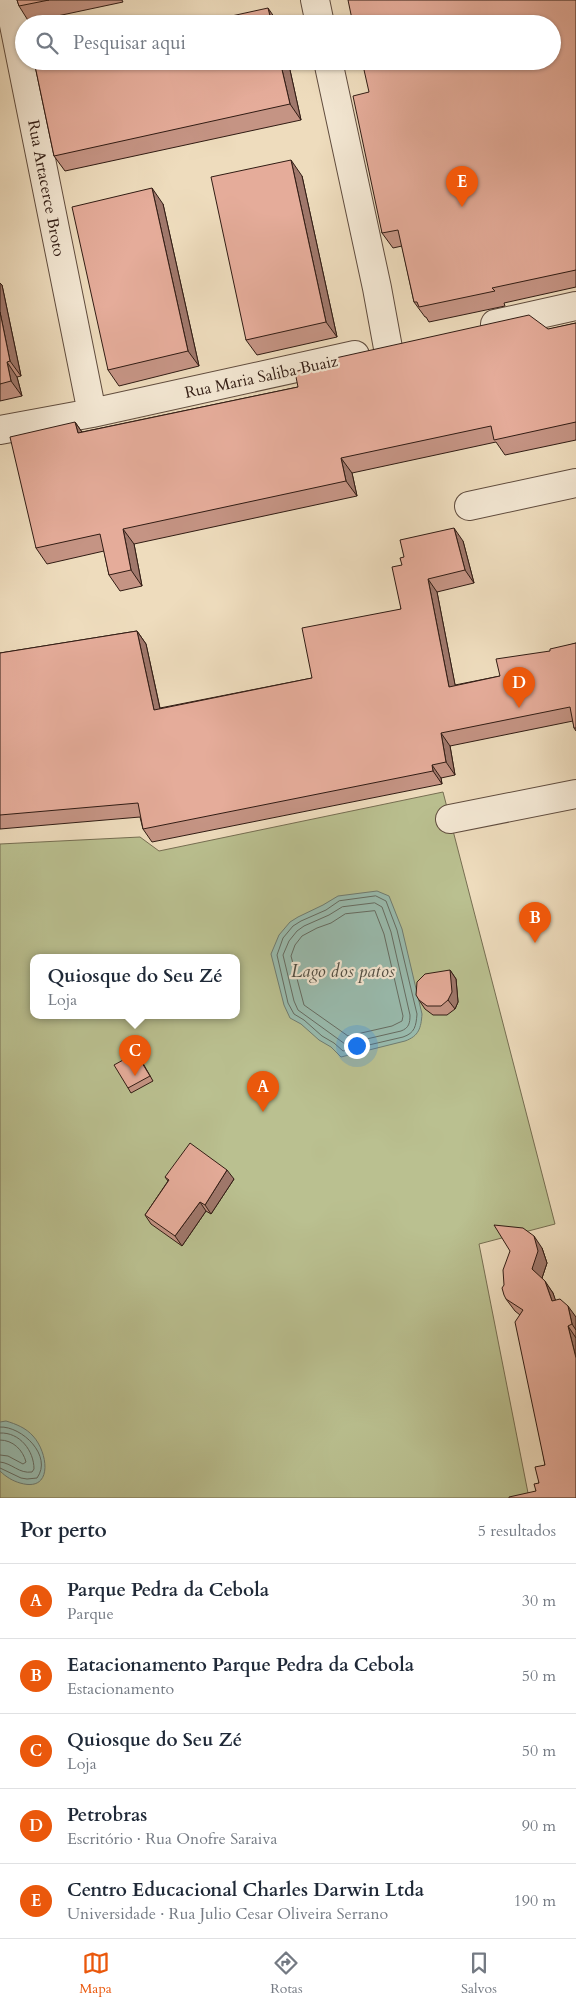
<!DOCTYPE html>
<html lang="pt">
<head>
<meta charset="utf-8">
<style>
	body { margin:0; font-family:Cardo,serif; background:#f6f6f7; color:#1f2937 }
	.you { position:absolute; left:356px; top:1045px; width:18px; height:18px; margin:-12px; border:4px solid #fff; border-radius:50%; background:#1a73e8; box-shadow:0 0 0 8px #1a73e833 }
	.badge { display:grid; place-items:center; width:32px; height:32px; border-radius:50%; background:#ea580c; color:#fff; font-size:16px; font-weight:700 }
	.pin { position:absolute; translate:-50% -41px; filter:drop-shadow(0 1px 2px #0008) }
	.pin::after { content:''; position:absolute; top:26px; width:18px; height:15px; background:inherit; clip-path:polygon(0 0,100% 0,50% 100%) }
	.popup { position:absolute; left:30px; top:954px; width:210px; height:65px; box-sizing:border-box; display:grid; place-content:center; border-radius:10px; background:#fff; filter:drop-shadow(0 1px 4px #0005); font-size:16px; white-space:nowrap; color:#747a83 }
	.popup b { font-size:19px; color:#1f2937 }
	.popup::after { content:''; position:absolute; left:50%; top:100%; margin-left:-10px; border:10px solid transparent; border-top-color:#fff }
	.list { margin:0; padding:0; list-style:none }
	h2 { display:flex; justify-content:space-between; align-items:center; height:65px; margin:0; padding:0 20px; font-size:21px }
	h2 small { font-size:16px; font-weight:400; color:#747a83 }
	.list li { display:grid; grid-template-columns:32px 1fr auto; gap:15px; align-items:center; box-sizing:border-box; height:75px; padding:0 20px; border-top:1px solid #e0e1e3 }
	.list b { display:block; font-size:19px; white-space:nowrap }
	.list p { margin:0; font-size:16px; white-space:nowrap; color:#747a83 }
	.list em { font-size:16px; font-style:normal; color:#747a83 }
	.icon { flex:none; width:28px; height:28px; fill:none; stroke:currentColor; stroke-width:2; stroke-linecap:round; stroke-linejoin:round }
	.map { position:relative; flex:none; width:576px; height:1498px; overflow:hidden }
	.search { position:absolute; background:#fff; box-shadow:0 1px 4px #0004; left:15px; right:15px; top:15px; height:55px; display:flex; align-items:center; gap:12px; box-sizing:border-box; padding:0 18px; border-radius:28px; color:#747a83; font-size:19px }
	.sheet { height:440px; background:#fff }
	nav { display:flex; justify-content:space-around; align-items:center; box-sizing:border-box; height:70px; border-top:1px solid #e0e1e3; background:#fff; font-size:14px; color:#747a83 }
	nav a { display:grid; justify-items:center; gap:2px }
	nav .on { color:#ea580c }
	.map>svg:first-child { display:block }
</style>
</head>
<body>
<div class="map">
<svg width="576" height="1498" viewBox="0 0 576 1498">
	<rect width="100%" height="100%" fill="#eedcbd"/>
	<filter id="stains"><feTurbulence type="fractalNoise" baseFrequency=".004" numOctaves="4"/><feColorMatrix values="0 0 0 0 .2 0 0 0 0 .09 0 0 0 0 .02 0 0 0 .5 -.17"/></filter>
	<radialGradient id="worn" r=".72"><stop offset=".6" stop-color="#630" stop-opacity="0"/><stop offset="1" stop-color="#630" stop-opacity=".3"/></radialGradient>
	<!-- green -->
	<path fill="#bac090" stroke="#766e52" fill-rule="evenodd" d="M443,792l112,432 -76,20 50,254h-529v-654l140,-7 19,14zM34,957h202v58h-202z"/>
	<!-- water -->
	<path fill="#99bcaf" stroke="#6f7c71" d="M377,891l12,5 13,33 20,85c-1,14 -3,22 -17,27l-64,16 -10,-10 -12,-7 -18,-16 -11,-6 -6,-13 -13,-51 8,-19 11,-13 8,-5 25,-12 15,-9z
		M6,1421c10,3 20,7 27,15 15,16 21,57 -13,47 -7,-2 -14,-6 -20,-12v-49z"/>
	<g fill="none" stroke-linecap="round" stroke-linejoin="round">
		<!-- shore -->
		<path stroke="#656c62" stroke-width="1" d="M376,896l10,5 11,29 20,84c-1,12 -2,19 -14,23l-60,14 -9,-8 -12,-7 -18,-16 -10,-6 -6,-11 -11,-48 6,-17 10,-12 8,-5 25,-11 13,-9z
			M375,903l7,4 9,25 19,83c0,8 -1,13 -9,16l-56,13 -47,-34 -4,-9 -11,-46 6,-14 8,-10 7,-5 25,-11 13,-8z
			M375,911l9,23 19,82 -1,5 -10,5 -44,10 -44,-31 -13,-49 4,-11 7,-9 15,-8 14,-5 14,-9z
			M0,1427c22,-1 53,29 37,51l-10,1 -6,-1 -21,-10
			M0,1433c20,-1 34,18 34,36l-2,3c-13,2 -20,-9 -32,-10
			M0,1440c13,0 23,10 26,22l-3,2 -15,-8 -8,-1"/>
		<!-- minor casing -->
		<g stroke="#604c3e" stroke-width="30">
			<path id="minor" d="M9,0l83,413
				M315,0l5,24
				M328,61l49,227 11,60
				M495,324l81,-18
				M0,430l92,-17 263,-58
				M469,506l107,-23
				M450,819l126,-25"/>
		</g>
		<!-- minor -->
		<use href="#minor" stroke="#f4e8d4" stroke-width="28"/>
	</g>
	<!-- wall -->
	<path fill="#c59484" stroke="#311c14" d="M17,0h105l1,2 -94,20 -10,-16z
		M576,0v287l-72,16 1,3 -76,16 -3,-5h-1l-11,-15 -12,-56 -9,2 -11,-15 -13,-141z
		M34,61h254l13,59 -236,51 -11,-15z
		M302,176l35,161 -80,18 -11,-15z
		M163,204l36,162 -80,20 -11,-16z
		M0,283l2,2 19,91 -4,1 5,19 -22,5z
		M576,323v117l-71,15 -9,-13 -144,31 5,23 -223,48 8,42 -22,5 -11,-16 -5,-24 -57,13 -11,-16 39,-126 7,10 216,-45z
		M463,541l11,42 -37,9 18,93 45,-9 50,-25 26,-8v88l-2,-3 -1,-7 -123,25 5,29 -14,3 1,6 -290,58 -9,-13 -3,-12 -140,12v-176l137,-22 9,13 14,64 152,-30 89,-69 1,-44z
		M450,970l6,9 2,23 -3,7 -8,6h-14l-8,-6 -6,-9z
		M140,1058l13,23 -22,12 -3,-5z
		M165,1177l69,2 -23,35 -5,-3 -24,35 -31,-22 -6,-9 23,-34z
		M542,1248l5,15 -5,15 11,15 2,7 21,17v181l-40,-7 9,-26 -25,-150 -5,-4 -9,-12z"/>
	<!-- shaded-wall -->
	<path fill="#a0786c" stroke="#311c14" d="M268,8l11,16h-7z
		M280,61h8l13,59 -11,-16z
		M291,160l11,16 35,161 -11,-15z
		M152,188l11,16 36,162 -11,-15z
		M0,283l2,2 19,91 -11,-15 -10,-49z
		M7,362l10,15 5,19 -11,-15z
		M75,422l11,16 -8,-5z
		M341,458l11,15 5,23 -11,-15z
		M454,528l9,13 11,42 -9,-13z
		M123,529l11,15 8,42 -11,-16z
		M428,579l9,13 21,108 -9,-13z
		M137,631l9,13 17,79 -9,-13z
		M441,733l9,13 5,29 -9,-13z
		M432,765l9,13 1,6 -9,-13z
		M450,970l6,9 2,23 -3,7 -7,-9z
		M227,1170l7,9 -23,35 -6,-9z
		M200,1202l6,9 -24,35 -7,-10z
		M534,1236l8,12 5,15 -6,18 -9,-12z
		M545,1281l8,12 7,20 -8,-12z
		M568,1306l8,11v13l-4,-6z
		M568,1326l8,12v20z"/>
	<!-- building -->
	<path fill="#e5ac9a" stroke="#311c14" d="M17,0h32l-30,6z
		M348,0h228v270l-84,18 3,3 -76,16 -2,-5h-3l-16,-72 -16,3 -29,-137 16,-4 -7,-31h190v-37h-199z
		M268,8l4,16h-77z
		M34,61h246l10,43 -236,52z
		M291,160l35,162 -80,18 -35,-163z
		M152,188l36,163 -80,19 -36,-163z
		M0,312l10,49 -3,1 4,19 -11,3z
		M529,315l19,14 28,-6v99l-82,18 -3,-14 -150,32 5,23 -223,48 8,41 -22,5 -9,-41 -64,14 -26,-111 65,-15 3,11 220,-46 -3,-15 36,-13z
		M454,528l11,42 -37,9 21,108 51,-11 -4,-17 54,-8v-2l26,-6v85h-2l-4,-21 -129,26 5,29 -14,3 1,6 -290,58 -5,-26 -138,12v-162l137,-22 17,79 158,-32 -10,-50 99,-19 -9,-42 10,-2 -2,-7 4,-1 -4,-17z
		M450,970l2,22 -4,8 -7,6h-14l-8,-6 -3,-5 1,-13 8,-8z
		M136,1053l14,23 -22,12 -14,-23z
		M190,1143l37,27 -22,35 -5,-3 -25,34 -30,-21 24,-35 -4,-3z
		M494,1225l29,3 11,8 4,15 -6,18 13,12 7,20 8,-2 8,7 4,18 -4,2 8,32v140h-67v-1l27,-6 -2,-7 5,-1 -4,-16 10,-2 -30,-143 8,-12 -17,-11 -2,-4 -2,-7 2,-3 -1,-15 7,-19z"/>
	<g text-anchor="middle" stroke-width="4.5" stroke-linejoin="round" paint-order="stroke">
		<!-- street labels -->
		<g font-size="16" fill="#311c14" stroke="#f4e8d4">
			<text transform="translate(47 188) rotate(79)" y="6">Rua Artacerce Broto</text>
			<text transform="translate(261 376) rotate(-12)" y="6">Rua Maria Saliba Buaiz</text>
		</g>
		<!-- water labels -->
		<g font-size="18" font-style="italic" fill="#504c42" stroke="#f4e8d4">
			<text x="343" y="977">Lago dos patos</text>
		</g>
	</g>
	<rect width="100%" height="100%" filter="url(#stains)"/>
	<rect width="100%" height="100%" fill="url(#worn)"/>
</svg>
<div class="you"></div>
<div class="pin badge" style="left:263px;top:1112px">A</div>
<div class="pin badge" style="left:535px;top:943px">B</div>
<div class="pin badge" style="left:135px;top:1076px">C</div>
<div class="popup"><b>Quiosque do Seu Zé</b>Loja</div>
<div class="pin badge" style="left:519px;top:708px">D</div>
<div class="pin badge" style="left:462px;top:207px">E</div>
<div class="search"><svg class="icon" aria-label="search" viewBox="0 0 24 24"><circle cx="10" cy="10" r="6"/><path d="M15 15l6 6"/></svg>Pesquisar aqui</div>
</div>
<section class="sheet">
<h2>Por perto<small>5 resultados</small></h2>
<ul class="list">
<li><span class="badge">A</span><div><b>Parque Pedra da Cebola</b><p>Parque</p></div><em>30 m</em></li>
<li><span class="badge">B</span><div><b>Eatacionamento Parque Pedra da Cebola</b><p>Estacionamento</p></div><em>50 m</em></li>
<li><span class="badge">C</span><div><b>Quiosque do Seu Zé</b><p>Loja</p></div><em>50 m</em></li>
<li><span class="badge">D</span><div><b>Petrobras</b><p>Escritório · Rua Onofre Saraiva</p></div><em>90 m</em></li>
<li><span class="badge">E</span><div><b>Centro Educacional Charles Darwin Ltda</b><p>Universidade · Rua Julio Cesar Oliveira Serrano</p></div><em>190 m</em></li>
</ul>
</section>
<nav>
<a class="on"><svg class="icon" aria-label="map" viewBox="0 0 24 24"><path d="M3 6l6-2 6 2 6-2v14l-6 2-6-2-6 2zM9 4v14M15 6v14"/></svg>Mapa</a>
<a><svg class="icon" aria-label="directions" viewBox="0 0 24 24"><path d="M12 3l9 9-9 9-9-9zM9 14v-3h6M13 9l2 2-2 2"/></svg>Rotas</a>
<a><svg class="icon" aria-label="saved" viewBox="0 0 24 24"><path d="M7 4h10v16l-5-4-5 4z"/></svg>Salvos</a>
</nav>
</body>
</html>
